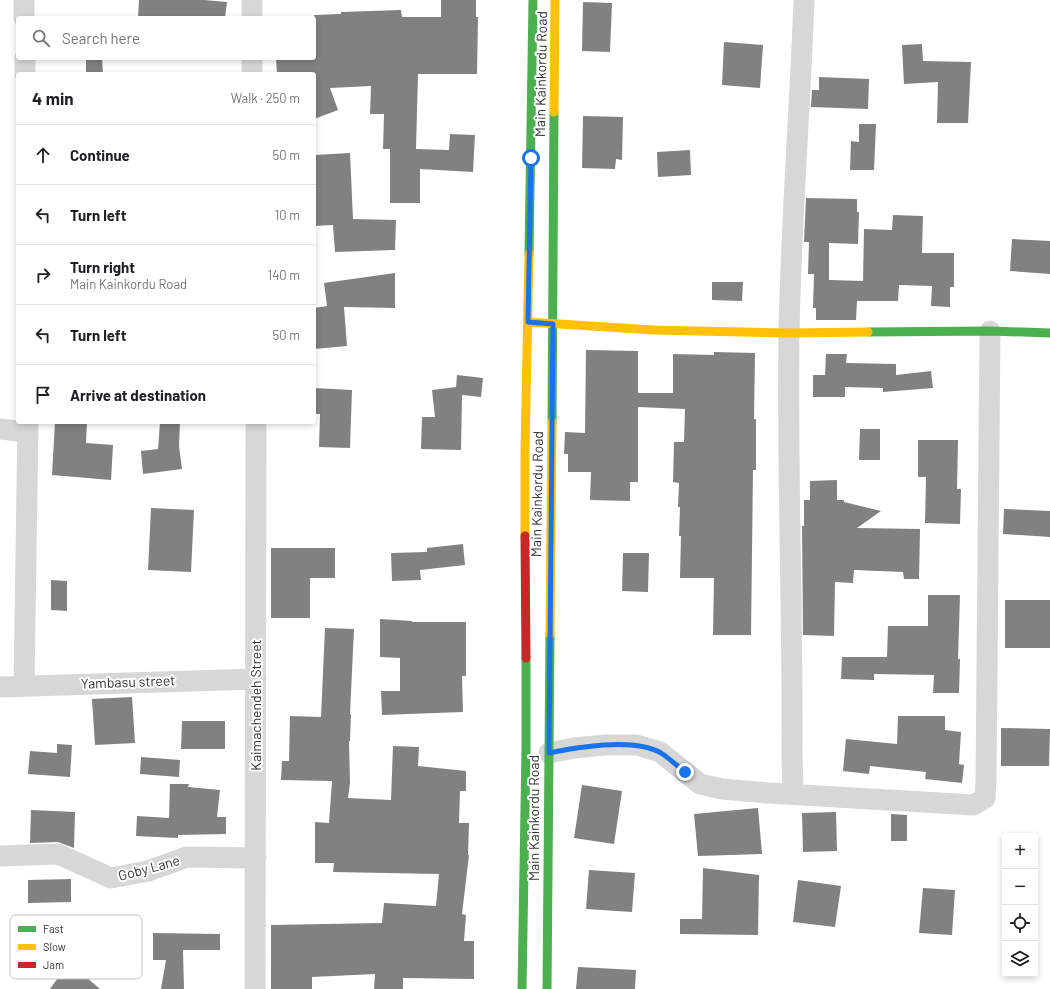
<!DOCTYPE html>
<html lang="en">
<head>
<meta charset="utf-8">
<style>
	body { margin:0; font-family:Barlow,sans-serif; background:#f2f2f2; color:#202124 }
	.controls { position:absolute; right:12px; bottom:12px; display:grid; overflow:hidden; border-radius:4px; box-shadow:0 2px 6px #0003 }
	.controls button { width:36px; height:36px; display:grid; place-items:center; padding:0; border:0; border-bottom:1px solid #e0e0e0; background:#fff; color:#202124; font:20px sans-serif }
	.stop { position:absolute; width:12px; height:12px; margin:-9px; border:3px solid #1a73e8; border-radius:50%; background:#fff }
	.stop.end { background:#1a73e8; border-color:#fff; box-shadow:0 1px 4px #0008 }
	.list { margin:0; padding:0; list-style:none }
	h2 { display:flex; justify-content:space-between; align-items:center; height:52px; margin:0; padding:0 16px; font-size:17px }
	h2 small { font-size:13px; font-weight:400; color:#757577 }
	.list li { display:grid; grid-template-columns:26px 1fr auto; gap:12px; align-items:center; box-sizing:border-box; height:60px; padding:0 16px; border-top:1px solid #e0e0e0 }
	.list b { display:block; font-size:15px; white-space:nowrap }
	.list p { margin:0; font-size:13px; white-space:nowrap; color:#757577 }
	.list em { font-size:13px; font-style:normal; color:#757577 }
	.icon { flex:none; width:22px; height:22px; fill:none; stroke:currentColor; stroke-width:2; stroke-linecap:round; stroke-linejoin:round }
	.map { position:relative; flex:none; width:1050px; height:989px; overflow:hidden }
	.search { position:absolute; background:#fff; box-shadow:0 2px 6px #0003; left:16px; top:16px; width:300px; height:44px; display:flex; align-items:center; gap:10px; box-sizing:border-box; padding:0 14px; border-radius:4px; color:#757577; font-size:15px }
	.panel { position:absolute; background:#fff; box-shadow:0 2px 6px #0003; left:16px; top:72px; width:300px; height:352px; border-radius:4px }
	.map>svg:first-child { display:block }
</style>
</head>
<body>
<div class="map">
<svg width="1050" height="989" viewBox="0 0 1050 989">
	<rect width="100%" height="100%" fill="#fff"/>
	<!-- building -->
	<path fill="#818181" d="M139,0h65l23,2 -2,16h-87z
		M441,0h35v17h2l-1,57h-59l-2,75 33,1 1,-16 25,1 -2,37 -53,-3v34h-30v-54h-7l1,-35h-14l1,-28 -41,2 8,22 -24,9v-45h-37l-1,-16h38v-43l27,-1v-2l60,-2 1,7h39z
		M583,2l29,1 -2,49 -28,-1z
		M724,42l39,3 -3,43 -38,-3z
		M922,44l1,17 48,1 -3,61h-31l1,-41 -34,2 -2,-39z
		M102,58l1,16h-17v-15z
		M819,77l50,2 -1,30 -57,-2 1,-17h7z
		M583,116l40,1 -1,43 -6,-1 -1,10 -33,-1z
		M859,124h17l-2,46h-24l1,-29 8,1z
		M690,150l1,25 -33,2 -1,-25z
		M350,153l3,66 43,1 -1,30 -60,2 -2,-27 -19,1v-71z
		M806,198l51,1v13h2l-1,32 -29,-1v37l34,1 1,-52 28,1 1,-15 30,1 -1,37h32v34h-4v20l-19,-1 1,-20 -33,-1 -1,16h-41l-1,19h-40v-12h-3l1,-34h-6l1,-32h-5z
		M1012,239l38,2v33l-40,-3z
		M395,273v35l-51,-1 3,39 -33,3v-41l13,-2 -3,-23z
		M712,282h31l-1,19 -30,-1z
		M586,350l52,1v42h35v-39l41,1v-3l41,1 -1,66h2v51h-3l-2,165h-38l1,-57h-34l1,-42h-2l1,-29h-2l1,-24 -6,-1 1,-40h10l1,-33 -47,-2v75h-8v19l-40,-1 1,-28h-23v-18h-4l1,-22 20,1z
		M826,354h21l-1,9 50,1v11l35,-4 2,17 -50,4v-4l-38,-1v10h-32v-22h12z
		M457,375l26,3 -2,19 -19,-2 -1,55 -40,-1 1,-32h13l-3,-27 24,-3z
		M314,388l38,2 -2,58 -31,-1 1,-33h-6z
		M55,422h32l-1,21 27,2 -2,35 -59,-5z
		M160,422h20l-1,24 3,23 -39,5 -2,-23 17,-2z
		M860,429h20v31h-21z
		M918,440h40l-1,49h4l-1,35 -35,-1 1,-46h-8z
		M837,480v20h7v2l37,9 -24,17 63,1 -1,50h-15l-1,-7 -49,-2 -1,13 -18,-1 -1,54 -31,-1 -1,-109h2v-26h6v-19z
		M151,508l43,2 -3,62 -43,-2z
		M1004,509l46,2v26l-47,-3z
		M463,544l2,21 -45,5 1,10 -29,1 -1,-28 36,-1v-4z
		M271,548h64v30h-25v40h-39z
		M623,553h26l-1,39 -26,-1z
		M51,580l16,1v30l-16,-1z
		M928,595h32l-2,64h2l-1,34h-26l1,-18 -60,-1v6l-33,-1 1,-22h45l1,-31h40z
		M1005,600h45v48h-45z
		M380,619l32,2v1h54v54h-4l1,36 -81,3 -1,-24h19v-33l-20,-1z
		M325,628l29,1 -4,85h1l-1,27h-1l1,42 -2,15 43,2 2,-54 26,1 -1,19 48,5v20h-6l-1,32h10l-1,32h1l-7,59 4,1 -2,26h10v38l-71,-1v11h-29l1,-15 -63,3v12h-41v-64l111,-2 2,-20 52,3 3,-32 -106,-2 1,-9h-19v-41l14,1 3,-42 -51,-1 1,-19h7l1,-45 31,1z
		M132,697l3,46 -40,2 -3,-46z
		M898,716h47v14l16,2 -2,32 5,1 -2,18 -37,-4 1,-7 -56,-6 -1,8 -26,-3 3,-32 51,5z
		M182,721h43v28h-44z
		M1001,728l49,1 -1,37h-48z
		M57,744l15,1 -2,32 -42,-3 2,-23 27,2z
		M141,757l39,3 -1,17 -39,-3z
		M170,784h19l-1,3 32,3 -3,27h9v17l-48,1v3l-42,-2 1,-20 32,2z
		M582,785l40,6 -8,53 -40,-6z
		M758,808l4,46 -64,2 -4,-42z
		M31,810l44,2 -1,36 -16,-6 -28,1z
		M836,812l1,39 -34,1 -1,-39z
		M891,814l16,1v26h-16z
		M703,868l56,7 -1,60 -78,-1v-15h22z
		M589,870l46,3 -3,39 -46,-3z
		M71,879v23l-43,1v-23z
		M798,880l43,6 -6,41 -42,-5z
		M923,888l32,2 -3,45 -33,-2z
		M153,933l67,1v16h-37l1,39h-23l5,-29h-13z
		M66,935l33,24 -13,18 14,12h-50l10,-14 -15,-12z
		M578,967l58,3 -1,19h-59z"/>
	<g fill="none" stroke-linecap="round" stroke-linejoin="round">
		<!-- street -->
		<path stroke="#d7d7d7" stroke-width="21" d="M24,0v18
			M252,0v18
			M25,58v16
			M252,58v16
			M0,429l28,3
			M24,686l4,-264
			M0,687l256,-8
			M549,753l25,-5 31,-3h32l23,7 40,32 22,5 46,4 206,12 11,-7 1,-17 4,-450
			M793,794l-1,-40c1,-140 -5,-281 -3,-421 2,-111 11,-222 15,-333
			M0,856l58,-2 53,24 37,-7 39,-14 69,1
			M255,989l1,-567"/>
		<!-- fast -->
		<path stroke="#4caf50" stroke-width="9" d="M529,254l4,-254
			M868,332l122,-1 60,2
			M552,422l2,-310
			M522,989l4,-240v-91
			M547,989l3,-355"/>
		<!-- slow -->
		<path stroke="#ffc107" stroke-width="9" d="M554,112l1,-112
			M528,322l126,8 135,3 79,-1
			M525,536v-85l4,-197
			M550,634l2,-212"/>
		<!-- jam -->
		<path stroke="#c62828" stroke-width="9" d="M525,536l1,122"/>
	</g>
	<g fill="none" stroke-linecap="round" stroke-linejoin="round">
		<!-- route -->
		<path stroke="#1a73e8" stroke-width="5" d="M531,158l-3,164 25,2 -4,429c29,-6 85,-16 112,0 8,5 16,13 24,19"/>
	</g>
	<g text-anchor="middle" stroke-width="4" stroke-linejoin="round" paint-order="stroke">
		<!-- street labels -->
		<g font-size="14" fill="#333" stroke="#fff">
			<text transform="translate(541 74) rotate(-89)" y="5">Main Kainkordu Road</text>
			<text transform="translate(537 494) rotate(-89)" y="5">Main Kainkordu Road</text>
			<text transform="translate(128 682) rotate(-2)" y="5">Yambasu street</text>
			<text transform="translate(256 705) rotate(-90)" y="5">Kaimachendeh Street</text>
			<text transform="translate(534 818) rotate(-90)" y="5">Main Kainkordu Road</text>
			<text transform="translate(149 868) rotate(-15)" y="5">Goby Lane</text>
		</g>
	</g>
	<!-- legend -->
	<rect x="10" y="915" width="132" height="64" rx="6" fill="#fff" stroke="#c2c2c2" stroke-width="1"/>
	<rect x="18" y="926" width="18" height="6" fill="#4caf50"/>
	<rect x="18" y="944" width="18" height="6" fill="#ffc107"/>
	<rect x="18" y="962" width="18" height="6" fill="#c62828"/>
	<g font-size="11" fill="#333">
		<text x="43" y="933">Fast</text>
		<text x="43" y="951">Slow</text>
		<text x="43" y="969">Jam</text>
	</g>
</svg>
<div class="controls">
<button>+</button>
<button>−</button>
<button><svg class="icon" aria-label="locate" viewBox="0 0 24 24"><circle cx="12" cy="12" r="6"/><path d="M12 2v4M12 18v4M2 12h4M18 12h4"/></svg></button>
<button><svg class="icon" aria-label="layers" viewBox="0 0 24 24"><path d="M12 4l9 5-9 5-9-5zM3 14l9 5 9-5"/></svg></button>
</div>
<div class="stop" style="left:531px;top:158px"></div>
<div class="stop end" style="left:685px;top:772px"></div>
<div class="search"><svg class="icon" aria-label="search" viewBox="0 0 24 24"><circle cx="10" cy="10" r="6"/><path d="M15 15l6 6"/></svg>Search here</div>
<section class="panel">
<h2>4 min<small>Walk · 250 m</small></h2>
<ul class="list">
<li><svg class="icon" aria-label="ahead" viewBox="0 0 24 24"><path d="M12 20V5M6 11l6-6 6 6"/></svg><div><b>Continue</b></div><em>50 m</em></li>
<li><svg class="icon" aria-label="left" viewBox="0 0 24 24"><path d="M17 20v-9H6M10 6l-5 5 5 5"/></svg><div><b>Turn left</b></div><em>10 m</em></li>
<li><svg class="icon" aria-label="right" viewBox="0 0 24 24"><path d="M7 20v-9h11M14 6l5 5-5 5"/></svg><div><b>Turn right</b><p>Main Kainkordu Road</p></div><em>140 m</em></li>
<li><svg class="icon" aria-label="left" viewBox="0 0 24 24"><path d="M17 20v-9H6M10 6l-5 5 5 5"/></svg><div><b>Turn left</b></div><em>50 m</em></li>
<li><svg class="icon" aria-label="arrive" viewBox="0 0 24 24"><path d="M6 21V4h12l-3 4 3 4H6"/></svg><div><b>Arrive at destination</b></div></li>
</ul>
</section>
</div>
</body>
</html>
